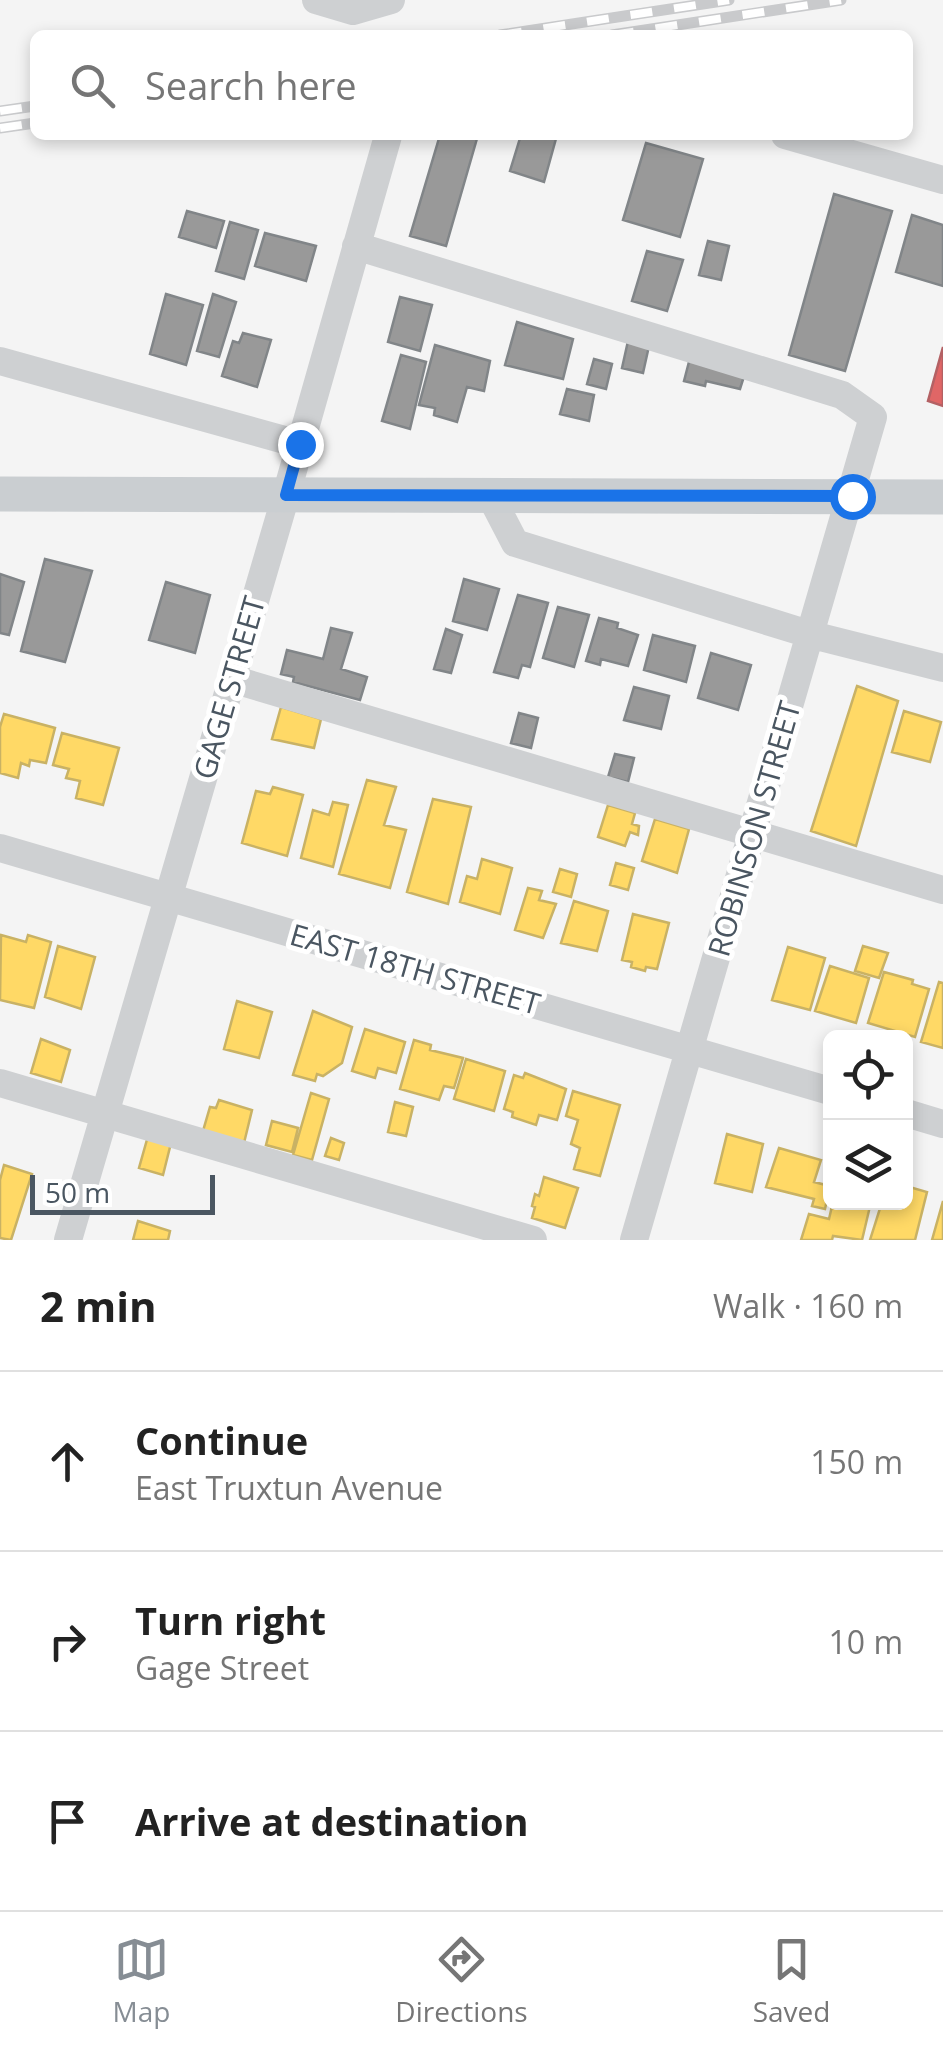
<!DOCTYPE html>
<html lang="en">
<head>
<meta charset="utf-8">
<style>
	body { margin:0; font-family:"Open Sans",sans-serif; background:#f2f2f2; color:#222 }
	.controls { position:absolute; right:30px; bottom:30px; display:grid; overflow:hidden; border-radius:15px; box-shadow:0 5px 15px #0003 }
	.controls button { width:90px; height:90px; display:grid; place-items:center; padding:0; border:0; border-bottom:2px solid #e0e0e0; background:#fff; color:#222; font:50px sans-serif }
	.scale { position:absolute; left:30px; bottom:25px; width:185px; box-sizing:border-box; padding-left:10px; border:5px solid #4a5661; border-top:0; font-size:28px; line-height:35px; white-space:nowrap; color:#4a5661; -webkit-text-stroke:8px #fff; paint-order:stroke }
	.stop { position:absolute; width:30px; height:30px; margin:-22px; border:8px solid #1a73e8; border-radius:50%; background:#fff }
	.stop.end { background:#1a73e8; border-color:#fff; box-shadow:0 2px 10px #0008 }
	.list { margin:0; padding:0; list-style:none }
	h2 { display:flex; justify-content:space-between; align-items:center; height:130px; margin:0; padding:0 40px; font-size:42px }
	h2 small { font-size:32px; font-weight:400; color:#767676 }
	.list li { display:grid; grid-template-columns:65px 1fr auto; gap:30px; align-items:center; box-sizing:border-box; height:180px; padding:0 40px; border-top:2px solid #e0e0e0 }
	.list b { display:block; font-size:38px; white-space:nowrap }
	.list p { margin:0; font-size:32px; white-space:nowrap; color:#767676 }
	.list em { font-size:32px; font-style:normal; color:#767676 }
	.icon { flex:none; width:55px; height:55px; fill:none; stroke:currentColor; stroke-width:2; stroke-linecap:round; stroke-linejoin:round }
	.map { position:relative; flex:none; width:943px; height:1240px; overflow:hidden }
	.search { position:absolute; background:#fff; box-shadow:0 5px 15px #0003; left:30px; right:30px; top:30px; height:110px; display:flex; align-items:center; gap:25px; box-sizing:border-box; padding:0 35px; border-radius:15px; color:#767676; font-size:38px }
	.sheet { height:670px; background:#fff }
	nav { display:flex; justify-content:space-around; align-items:center; box-sizing:border-box; height:140px; border-top:2px solid #e0e0e0; background:#fff; font-size:28px; color:#767676 }
	nav a { display:grid; justify-items:center; gap:5px }
	nav .on { color:#868d94 }
	.map>svg:first-child { display:block }
</style>
</head>
<body>
<div class="map">
<svg width="943" height="1240" viewBox="0 0 943 1240">
	<rect width="100%" height="100%" fill="#f4f4f4"/>
	<!-- homes -->
	<path fill="#ffd966" stroke="#c9b264" stroke-width="2.5" d="M857,686l41,15 -42,145 -45,-15z
		M281,707l40,12 -7,29 -42,-9z
		M904,711l37,11 -11,40 -38,-10z
		M4,714l51,14 -9,35 -16,-3 -1,6 -8,-3 -3,15 -18,-5v-46z
		M62,733l57,15 -16,57 -27,-7 4,-17 -14,-3 3,-9 -16,-4z
		M367,780l29,7 -12,38 22,5 -16,58 -51,-14z
		M273,787l30,8 -16,61 -45,-13 14,-52 14,3z
		M433,799l38,8 -23,97 -41,-12z
		M333,802l15,3 -15,62 -32,-9 12,-48 16,5z
		M608,805l27,8 -3,11 7,2 -1,9 -8,-3 -5,14 -27,-9z
		M655,819l34,10 -12,44 -35,-12z
		M482,859l30,9 -12,46 -40,-12 7,-26 10,3z
		M616,863l18,5 -6,22 -18,-5z
		M560,869l17,5 -6,23 -18,-5z
		M528,888l14,3 -3,9 17,4 -13,34 -28,-8z
		M574,901l34,10 -11,40 -36,-8z
		M633,914l36,9 -12,46 -11,-2 -1,4 -14,-4 1,-5 -10,-2z
		M1,935l25,7 2,-7 23,7 -17,66 -34,-8z
		M58,946l37,11 -14,52 -36,-12z
		M863,946l25,7 -9,25 -24,-7z
		M788,947l37,11 -15,52 -38,-10z
		M830,966l39,12 -13,45 -41,-12z
		M884,972l29,8 -1,4 17,5 -14,48 -47,-14z
		M939,982l4,1v65l-22,-6z
		M237,1001l35,11 -13,46 -35,-9z
		M313,1011l39,16 -10,36 -19,13 -6,-2 -2,7 -22,-6z
		M365,1029l40,13 -9,31 -18,-5 -3,10 -23,-7z
		M41,1039l29,11 -9,32 -30,-9z
		M414,1040l17,5 -1,5 33,8 -9,30 -10,-2 -5,14 -39,-11z
		M466,1059l39,12 -11,40 -40,-12z
		M525,1073l41,16 -9,31 -18,-5 -3,10 -24,-8 1,-5 -9,-3 10,-34 9,3z
		M573,1091l47,14 -20,71 -26,-7 6,-21 -9,-4 7,-24 -12,-4z
		M311,1093l18,6 -17,61 -19,-5z
		M219,1100l33,10 -8,33 -41,-12 7,-24 6,1z
		M395,1102l18,5 -7,29 -18,-4z
		M272,1121l26,7 -6,24 -26,-7z
		M727,1134l36,10 -11,48 -37,-9z
		M148,1136l23,7 -8,32 -24,-7z
		M331,1138l13,5 -5,17 -14,-4z
		M779,1148l42,12 -7,22 16,4 -5,23 -13,-3 2,-7 -48,-12z
		M4,1165l28,9 -21,66 -11,-2v-58z
		M544,1177l34,11 -13,40 -33,-10 3,-11 -3,-1 3,-12 4,2z
		M906,1186l21,6 -12,48h-45l12,-38h24z
		M943,1201v39h-11z
		M833,1202h38l-9,38 -29,-4 -1,4h-31l8,-26 20,5z
		M138,1221l32,10 -2,9h-35z"/>
	<!-- shops -->
	<path fill="#e06666" stroke="#b36164" stroke-width="2.5" d="M943,347v59l-15,-5z"/>
	<!-- industry -->
	<path fill="#999" stroke="#818588" stroke-width="2.5" d="M440,135h38l-32,111 -36,-10z
		M521,135h36l-13,47 -34,-11z
		M646,143l57,16 -23,78 -57,-17z
		M834,194l58,17 -47,160 -56,-16z
		M187,211l37,10 -8,27 -37,-11z
		M912,215l31,10v61l-47,-14z
		M230,222l28,8 -14,49 -28,-8z
		M265,233l51,13 -10,35 -51,-15z
		M708,241l21,5 -8,34 -22,-5z
		M647,251l36,9 -16,51 -35,-10z
		M166,294l37,11 -17,60 -36,-11z
		M213,294l23,8 -17,55 -22,-6z
		M400,297l32,8 -12,46 -32,-9z
		M517,322l56,17 -10,40 -58,-14z
		M243,333l28,7 -14,47 -35,-11 11,-35 6,2z
		M628,341l21,5 -6,27 -21,-5z
		M435,345l55,16 -6,30 -17,-4 -10,35 -23,-7 1,-7 -16,-3z
		M691,354l55,16 -6,19 -34,-8 -1,5 -21,-5z
		M401,355l25,7 -16,67 -28,-8z
		M594,359l18,5 -6,25 -19,-5z
		M567,389l27,6 -5,26 -29,-7z
		M45,559l47,12 -27,91 -44,-11z
		M0,574l24,8 -15,53 -9,-2z
		M464,579l35,10 -12,41 -34,-9z
		M166,582l44,13 -15,58 -46,-13z
		M518,595l30,8 -18,64 -8,-2 -4,13 -24,-6z
		M558,607l31,8 -15,52 -31,-9z
		M599,618l19,5 -1,5 21,7 -10,31 -27,-7 -1,6 -14,-4z
		M331,628l21,5 -11,36 26,8 -7,23 -67,-18 1,-5 -13,-3 6,-24 36,9z
		M446,629l16,6 -11,38 -17,-4z
		M653,635l42,11 -9,36 -42,-12z
		M711,653l40,12 -13,45 -40,-12z
		M634,687l35,9 -8,33 -37,-9z
		M519,713l19,5 -7,30 -20,-5z
		M615,754l19,4 -6,24 -20,-5z"/>
	<g fill="none" stroke-linecap="round" stroke-linejoin="round">
		<!-- minor -->
		<path stroke="#ced0d2" stroke-width="28" d="M316,0l37,11 38,-11
			M785,135l158,45
			M356,246l486,149 31,22 -239,823
			M0,361l299,83
			M490,495l25,48 297,92 131,33
			M232,679l711,211
			M0,848l830,243
			M0,1083l533,157
			M906,1113l37,11
			M68,1240l218,-745 102,-359"/>
		<!-- major -->
		<path stroke="#caced1" stroke-width="35" d="M0,494l943,3"/>
		<!-- rail casing -->
		<g stroke="#c9cacc" stroke-width="11">
			<path id="rail" d="M500,35l229,-35
				M612,35l229,-35
				M0,111l35,-5
				M0,128l35,-5"/>
		</g>
		<!-- rail -->
		<use href="#rail" stroke="#fff" stroke-width="8" stroke-dasharray="22" stroke-linecap="butt"/>
	</g>
	<g fill="none" stroke-linecap="round" stroke-linejoin="round">
		<!-- route -->
		<path stroke="#1a73e8" stroke-width="12" d="M300,444l-14,51 566,1"/>
	</g>
	<g text-anchor="middle" stroke-width="10" stroke-linejoin="round" paint-order="stroke">
		<!-- street labels -->
		<g font-size="30" fill="#4a5661" stroke="#fff">
			<text transform="translate(230 688) rotate(-74)" y="10">GAGE STREET</text>
			<text transform="translate(755 829) rotate(-74)" y="10">ROBINSON STREET</text>
			<text transform="translate(415 970) rotate(16)" y="10">EAST 18TH STREET</text>
		</g>
	</g>
</svg>
<div class="controls">
<button><svg class="icon" aria-label="locate" viewBox="0 0 24 24"><circle cx="12" cy="12" r="6"/><path d="M12 2v4M12 18v4M2 12h4M18 12h4"/></svg></button>
<button><svg class="icon" aria-label="layers" viewBox="0 0 24 24"><path d="M12 4l9 5-9 5-9-5zM3 14l9 5 9-5"/></svg></button>
</div>
<div class="scale">50 m</div>
<div class="stop" style="left:852px;top:496px"></div>
<div class="stop end" style="left:300px;top:444px"></div>
<div class="search"><svg class="icon" aria-label="search" viewBox="0 0 24 24"><circle cx="10" cy="10" r="6"/><path d="M15 15l6 6"/></svg>Search here</div>
</div>
<section class="sheet">
<h2>2 min<small>Walk · 160 m</small></h2>
<ul class="list">
<li><svg class="icon" aria-label="ahead" viewBox="0 0 24 24"><path d="M12 20V5M6 11l6-6 6 6"/></svg><div><b>Continue</b><p>East Truxtun Avenue</p></div><em>150 m</em></li>
<li><svg class="icon" aria-label="right" viewBox="0 0 24 24"><path d="M7 20v-9h11M14 6l5 5-5 5"/></svg><div><b>Turn right</b><p>Gage Street</p></div><em>10 m</em></li>
<li><svg class="icon" aria-label="arrive" viewBox="0 0 24 24"><path d="M6 21V4h12l-3 4 3 4H6"/></svg><div><b>Arrive at destination</b></div></li>
</ul>
</section>
<nav>
<a class="on"><svg class="icon" aria-label="map" viewBox="0 0 24 24"><path d="M3 6l6-2 6 2 6-2v14l-6 2-6-2-6 2zM9 4v14M15 6v14"/></svg>Map</a>
<a><svg class="icon" aria-label="directions" viewBox="0 0 24 24"><path d="M12 3l9 9-9 9-9-9zM9 14v-3h6M13 9l2 2-2 2"/></svg>Directions</a>
<a><svg class="icon" aria-label="saved" viewBox="0 0 24 24"><path d="M7 4h10v16l-5-4-5 4z"/></svg>Saved</a>
</nav>
</body>
</html>
